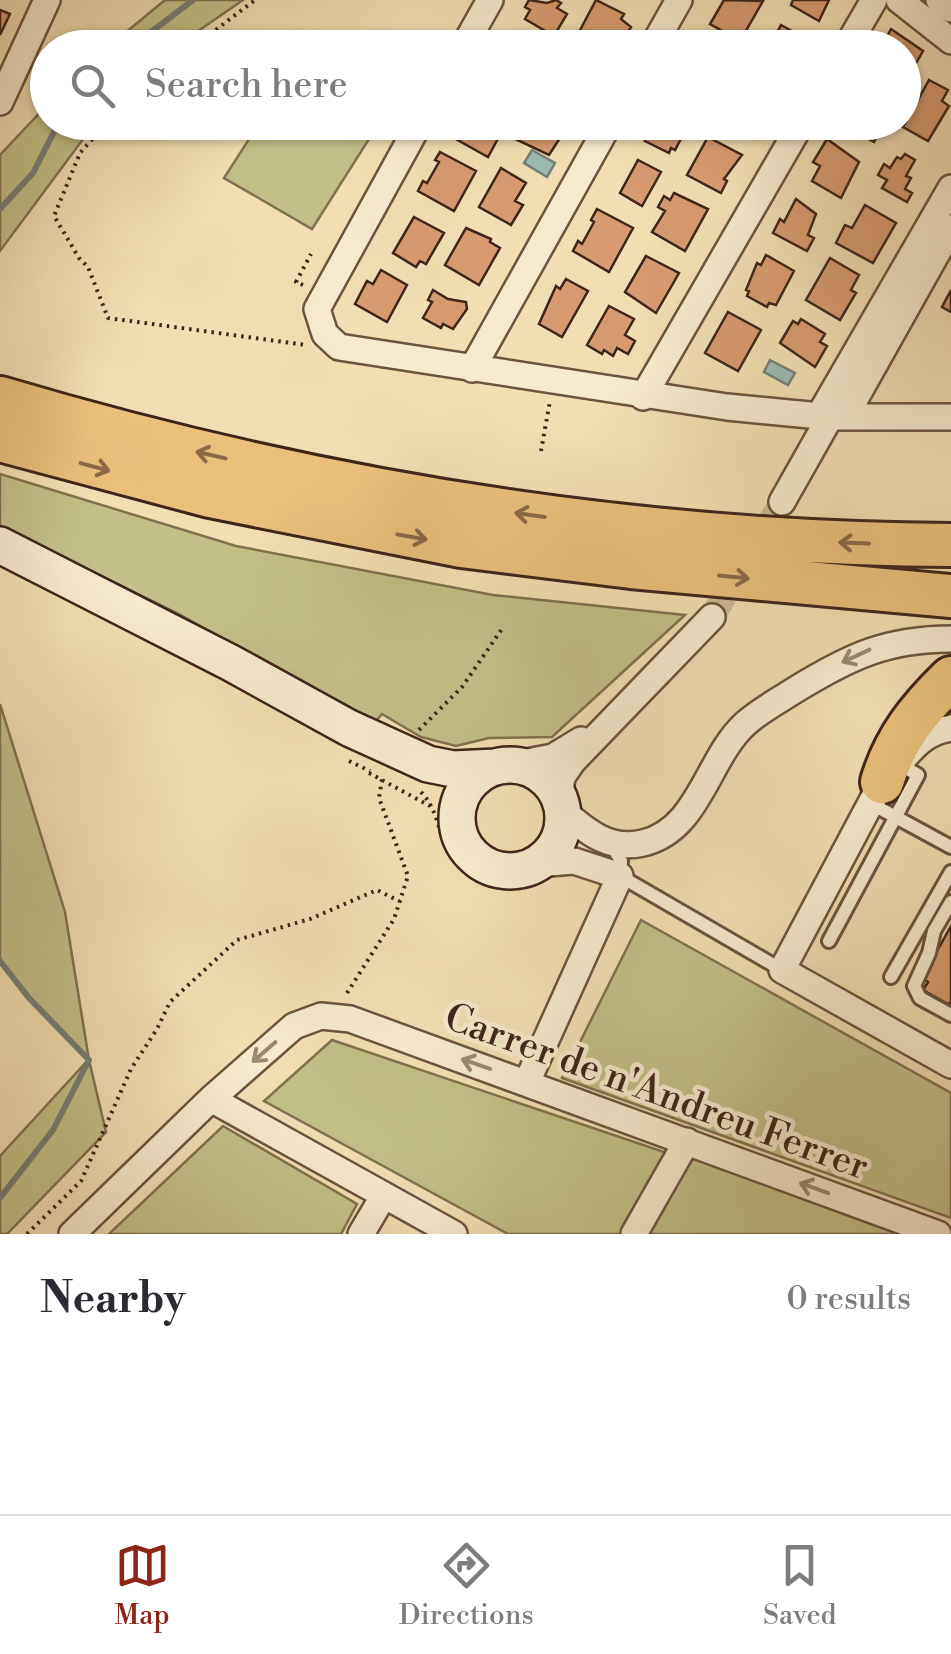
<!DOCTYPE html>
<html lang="en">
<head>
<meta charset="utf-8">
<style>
	body { margin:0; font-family:"Libre Bodoni",serif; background:#f2f2f3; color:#2b2b33 }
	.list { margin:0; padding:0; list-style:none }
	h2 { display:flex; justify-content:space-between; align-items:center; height:130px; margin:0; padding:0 40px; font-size:42px }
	h2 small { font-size:32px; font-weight:400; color:#7c7c81 }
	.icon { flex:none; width:55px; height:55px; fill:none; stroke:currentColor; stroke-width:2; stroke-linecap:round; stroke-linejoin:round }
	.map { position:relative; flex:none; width:951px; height:1234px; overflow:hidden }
	.search { position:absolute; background:#fff; box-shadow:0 2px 8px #0004; left:30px; right:30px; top:30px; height:110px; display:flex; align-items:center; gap:25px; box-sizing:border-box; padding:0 35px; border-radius:55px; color:#7c7c81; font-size:38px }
	.sheet { height:280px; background:#fff }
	nav { display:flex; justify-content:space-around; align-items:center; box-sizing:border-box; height:140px; border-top:2px solid #e1e1e2; background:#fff; font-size:28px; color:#7c7c81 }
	nav a { display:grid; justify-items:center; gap:5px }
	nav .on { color:#8f2418 }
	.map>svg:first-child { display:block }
</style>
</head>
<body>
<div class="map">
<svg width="951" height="1234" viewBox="0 0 951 1234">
	<rect width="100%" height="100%" fill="#f1dfb3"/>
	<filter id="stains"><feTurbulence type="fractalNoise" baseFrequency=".002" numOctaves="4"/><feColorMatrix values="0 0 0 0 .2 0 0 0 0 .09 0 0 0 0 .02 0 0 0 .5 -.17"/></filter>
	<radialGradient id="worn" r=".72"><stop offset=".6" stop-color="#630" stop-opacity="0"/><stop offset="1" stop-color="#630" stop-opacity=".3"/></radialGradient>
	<!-- green -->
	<path fill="#c2c087" stroke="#807250" stroke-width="2.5" d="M165,0h78l-68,47h-67z
		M47,105l1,17 47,1 -95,128v-96z
		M260,122l107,1 9,5 -64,101 -88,-51z
		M0,474l236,72 257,49 192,20 -133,122 -63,1 -33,8 -35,-9 -39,-23 -8,9 -197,-110 -177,-87z
		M0,704l65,208 24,148 17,72 -99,102h-7v-78l88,-96 -59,-61 -29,-38z
		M641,920l310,173v125l-389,-140z
		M332,1040l338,114 -46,80h-116l-244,-133z
		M223,1126l134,78 -16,30h-232z
		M691,1154l208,80h-251z"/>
	<!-- water -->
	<path fill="#9cbbb4" stroke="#767f76" stroke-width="2.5" d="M532,150l23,13 -8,14 -23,-14z
		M770,360l25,13 -7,12 -24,-13z"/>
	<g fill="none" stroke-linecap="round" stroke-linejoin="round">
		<!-- stream -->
		<path stroke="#767f76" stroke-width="6" d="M130,48l63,-48
			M0,209l33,-36 26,-51
			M0,961l29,37 60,62 -36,70 -53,68"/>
	</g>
	<!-- building -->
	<path fill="#d79b6f" stroke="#3d251a" stroke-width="2.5" d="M529,0l18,3 9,-3 5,3 -4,5 10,6 -13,22 -29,-17 5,-9 -5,-3z
		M596,0l28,14 -3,5 10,8 -12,20 -11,-4 -5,5 -25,-14z
		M724,0l39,1 -23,40 -30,-17z
		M793,0h36l-10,21 -28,-16z
		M0,10l10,4 -10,21z
		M781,25l29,16 -4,7h-37z
		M891,29l32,22 -17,30 -2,-33h-23z
		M929,80l19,10 -6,11 7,5 -21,35 -25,-14z
		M457,122h50l-19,35 -34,-19 6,-12z
		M522,122l36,2 -5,9 7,5 -11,17 -36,-17z
		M650,122h27l10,5 -12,23 -4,-2 -2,5 -24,-12 10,-16z
		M729,122h27l3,2 -7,12z
		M845,122h40l-11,20 -30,-17z
		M708,137l34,18 -18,24 3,2 -6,12 -34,-18z
		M827,139l32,23 -18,36 -29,-17 8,-15 -7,-4z
		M440,152l36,19 -22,40 -36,-20 5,-10 4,2 12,-21 -4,-2z
		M905,154l10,6 -9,16 5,2 -6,11 7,4 -5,9 -25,-14 5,-8 -9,-5 6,-11 6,4 7,-11 4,2z
		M638,160l23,12 -19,34 -22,-13z
		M501,168l25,15 -11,18 8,4 -12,20 -32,-18z
		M674,193l34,16 -23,42 -33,-19 13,-21 -7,-4 6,-11 6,4z
		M796,199l20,15 -8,21 6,3 -7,13 -34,-18 7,-14 4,3z
		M865,205l31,18 -23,40 -37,-20 9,-18 7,3z
		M597,209l36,19 -24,44 -36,-21 5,-10 4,3 12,-22 -3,-2z
		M414,217l30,16 -18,31 -6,-3 -4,6 -23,-14z
		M466,228l25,11 -1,3 10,6 -21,37 -34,-20z
		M766,255l28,16 -18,34 -7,-2 -2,4 -20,-11 2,-5 -3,-1 11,-27 4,2z
		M646,256l33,17 -23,40 -31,-21z
		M830,258l29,17 -8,15 5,3 -16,27 -34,-20z
		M381,270l26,15 -20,37 -32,-18 12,-23 6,3z
		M566,279l22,12 -26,46 -23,-13 17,-38 4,3z
		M433,290l15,9 18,3 1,7 -14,20 -10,-5 -2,4 -18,-10 9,-16 -4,-2z
		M951,290v22l-9,-5z
		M609,306l25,13 -9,16 10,6 -7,13 -11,-6 -4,8 -9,-6 -2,4 -15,-9z
		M728,312l33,18 -23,41 -33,-18z
		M801,319l24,15 -5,8 7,4 -12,21 -35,-24 13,-22 5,3z
		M951,926v77l-3,1 -25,-14 5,-8 -6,-4z"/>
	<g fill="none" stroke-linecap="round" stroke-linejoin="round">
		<!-- street-tunnel -->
		<path stroke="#cdba94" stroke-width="25" stroke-dasharray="25 12" stroke-linecap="butt" d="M712,617l70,-115"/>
		<!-- lane casing -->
		<g stroke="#6a5440" stroke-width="18">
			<path id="lane" d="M870,803l81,44
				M611,844l10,17 -1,15 162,94
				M951,902l-17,29 -5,22 -15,33 6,12 31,17
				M829,941l89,-166 -17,-10
				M891,977l60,-105"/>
		</g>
		<!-- street casing -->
		<g stroke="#6a5440" stroke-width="30">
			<path id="street" d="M899,0l52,41
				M939,0l12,9
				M463,48l27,-48
				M652,48l27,-48
				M846,48l28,-48
				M0,102l47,-102
				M420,122l-103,187 8,25 14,13 388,60 103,10h121
				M472,369l138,-247
				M643,397l159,-275
				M819,416l132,-228
				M845,417l106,-189
				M782,502l48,-85
				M951,728c-35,5 -45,32 -69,54l-100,188 169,95
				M506,766l47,-9 28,-17
				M559,800l3,-23 11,-16 139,-144
				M563,811c24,21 47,40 80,32 56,-13 64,-84 102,-119 14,-13 33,-23 50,-34 54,-33 91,-51 156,-51
				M527,1082l93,-206 -46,-15 -38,3
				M211,1099l243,135
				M72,1234l139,-135 83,-73 27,-10 29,3 588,215
				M361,1234l23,-39
				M634,1234l53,-93"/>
		</g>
		<!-- secondary casing -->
		<g stroke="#3d251a" stroke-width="40">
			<path id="secondary" d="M0,545l231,118 118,65 79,36 25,5 43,-2
				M457 818a53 53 0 1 1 106 0a53 53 0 1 1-106 0Z"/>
		</g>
		<!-- highway casing -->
		<g stroke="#3d251a" stroke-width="48">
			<path id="highway" d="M0,398c309,92 628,145 951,147
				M0,440l210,56 251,50 170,21 320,29
				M882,782c13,-43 37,-73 69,-104"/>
		</g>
		<!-- path -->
		<path stroke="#3d251a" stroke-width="4" stroke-dasharray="2.5 5" stroke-linecap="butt" d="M211,37l18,11
			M192,48l63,-48
			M107,122l-27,31 -26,63 25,42 9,9 20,51 198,27
			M359,122l25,15
			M303,285l-7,-3 15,-28
			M541,451l9,-50
			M419,730l43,-43 42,-61
			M349,761l21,10
			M369,773l61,33
			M421,792c14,15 16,31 23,50 12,35 48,52 83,45
			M347,993l47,-74 14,-43 -29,-78 3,-19
			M27,1234l54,-53 50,-112 26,-40 13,-27 67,-62 73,-21 67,-29 22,11"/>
		<!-- lane -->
		<use href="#lane" stroke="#f6eace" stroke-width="12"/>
		<!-- street -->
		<use href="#street" stroke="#f6eace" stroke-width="25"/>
		<!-- secondary -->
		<use href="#secondary" stroke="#f6eace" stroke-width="35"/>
		<!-- highway -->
		<use href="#highway" stroke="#e8c07a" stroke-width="42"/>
	</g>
	<!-- one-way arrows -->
	<defs><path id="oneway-shaft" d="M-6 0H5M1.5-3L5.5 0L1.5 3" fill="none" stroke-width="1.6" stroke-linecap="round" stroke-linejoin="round" transform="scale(2.5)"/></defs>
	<g stroke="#8a6b45">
		<use href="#oneway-shaft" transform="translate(211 455) rotate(-167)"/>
		<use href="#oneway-shaft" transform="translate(95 467) rotate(15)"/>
		<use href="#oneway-shaft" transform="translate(530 515) rotate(-172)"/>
		<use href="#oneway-shaft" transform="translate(412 537) rotate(10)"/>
		<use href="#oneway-shaft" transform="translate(854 543) rotate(-178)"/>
		<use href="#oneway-shaft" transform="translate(734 577) rotate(6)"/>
	</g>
	<g stroke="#9a8874">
		<use href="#oneway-shaft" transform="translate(856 656) rotate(155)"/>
		<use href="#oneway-shaft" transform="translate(264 1052) rotate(139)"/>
		<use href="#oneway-shaft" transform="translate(476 1064) rotate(-161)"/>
		<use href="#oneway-shaft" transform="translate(814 1188) rotate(-160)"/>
	</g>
	<g text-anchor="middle" stroke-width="9" stroke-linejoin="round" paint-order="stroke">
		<!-- street labels -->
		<g font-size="38" fill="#3d251a" stroke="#f6eace">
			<text transform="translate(657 1091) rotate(20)" y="13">Carrer de n'Andreu Ferrer</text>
		</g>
	</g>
	<rect width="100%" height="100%" filter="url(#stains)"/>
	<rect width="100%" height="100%" fill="url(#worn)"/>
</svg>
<div class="search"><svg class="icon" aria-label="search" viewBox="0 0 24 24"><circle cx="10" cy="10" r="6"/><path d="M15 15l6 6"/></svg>Search here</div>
</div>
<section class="sheet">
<h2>Nearby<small>0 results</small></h2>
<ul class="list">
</ul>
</section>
<nav>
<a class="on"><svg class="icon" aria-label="map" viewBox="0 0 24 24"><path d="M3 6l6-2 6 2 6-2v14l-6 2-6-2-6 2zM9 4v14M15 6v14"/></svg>Map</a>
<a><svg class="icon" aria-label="directions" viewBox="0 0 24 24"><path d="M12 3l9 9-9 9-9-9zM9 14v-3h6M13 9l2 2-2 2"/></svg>Directions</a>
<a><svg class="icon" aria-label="saved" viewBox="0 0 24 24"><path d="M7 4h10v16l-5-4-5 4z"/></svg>Saved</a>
</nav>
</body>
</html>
